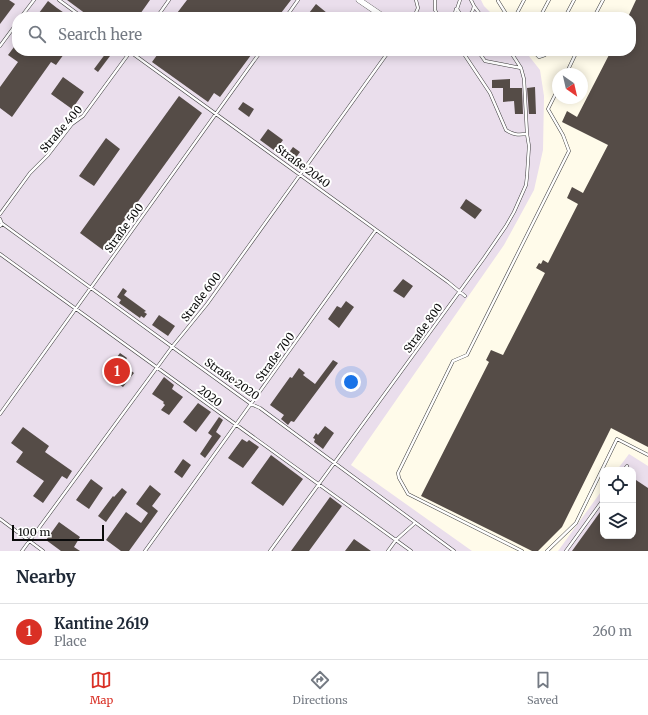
<!DOCTYPE html>
<html lang="en">
<head>
<meta charset="utf-8">
<style>
	body { margin:0; font-family:Merriweather,serif; background:#f6f6f7; color:#1f2937 }
	.controls { position:absolute; right:12px; bottom:12px; display:grid; overflow:hidden; border-radius:8px; box-shadow:0 2px 10px #0003 }
	.controls button { width:36px; height:36px; display:grid; place-items:center; padding:0; border:0; border-bottom:1px solid #e0e1e3; background:#fff; color:#1f2937; font:20px sans-serif }
	.compass { position:absolute; left:552px; top:68px; width:36px; height:36px; border-radius:50%; background:#fff; box-shadow:0 2px 10px #0003; rotate:146deg }
	.scale { position:absolute; left:12px; bottom:10px; width:92px; box-sizing:border-box; padding-left:4px; border:2px solid #0b0b0b; border-top:0; font-size:11px; line-height:14px; white-space:nowrap; color:#0b0b0b; -webkit-text-stroke:3px #fff; paint-order:stroke }
	.you { position:absolute; left:351px; top:382px; width:14px; height:14px; margin:-10px; border:3px solid #fff; border-radius:50%; background:#1a73e8; box-shadow:0 0 0 6px #1a73e833 }
	.badge { display:grid; place-items:center; width:26px; height:26px; border-radius:50%; background:#d93025; color:#fff; font-size:13px; font-weight:700 }
	.pin { position:absolute; translate:-50% -50%; border:2px solid #fff; box-shadow:0 1px 4px #0006 }
	.list { margin:0; padding:0; list-style:none }
	h2 { display:flex; justify-content:space-between; align-items:center; height:52px; margin:0; padding:0 16px; font-size:17px }
	h2 small { font-size:13px; font-weight:400; color:#747a83 }
	.list li { display:grid; grid-template-columns:26px 1fr auto; gap:12px; align-items:center; box-sizing:border-box; height:56px; padding:0 16px; border-top:1px solid #e0e1e3 }
	.list b { display:block; font-size:15px; white-space:nowrap }
	.list p { margin:0; font-size:13px; white-space:nowrap; color:#747a83 }
	.list em { font-size:13px; font-style:normal; color:#747a83 }
	.icon { flex:none; width:22px; height:22px; fill:none; stroke:currentColor; stroke-width:2; stroke-linecap:round; stroke-linejoin:round }
	.map { position:relative; flex:none; width:648px; height:551px; overflow:hidden }
	.search { position:absolute; background:#fff; box-shadow:0 2px 10px #0003; left:12px; right:12px; top:12px; height:44px; display:flex; align-items:center; gap:10px; box-sizing:border-box; padding:0 14px; border-radius:16px; color:#747a83; font-size:15px }
	.sheet { height:108px; background:#fff }
	nav { display:flex; justify-content:space-around; align-items:center; box-sizing:border-box; height:56px; border-top:1px solid #e0e1e3; background:#fff; font-size:11px; color:#747a83 }
	nav a { display:grid; justify-items:center; gap:2px }
	nav .on { color:#d93025 }
	.map>svg:first-child { display:block }
</style>
</head>
<body>
<div class="map">
<svg width="648" height="551" viewBox="0 0 648 551">
	<rect width="100%" height="100%" fill="#fffbea"/>
	<!-- industrial -->
	<path fill="#eadeec" d="M0,0h481l3,6 11,11h-478v34h508l15,19 4,26 -1,54 -9,40 -30,55 -153,220 121,86h-472z
		M629,454l19,12v85h-90l45,-62v47h30v-66h-16z"/>
	<!-- building -->
	<path fill="#554c47" d="M0,0h9l6,4 -15,20z
		M67,0h83l-12,17h-48z
		M187,0h104l-13,17h-104z
		M636,0h12v447l-37,-19 -49,99 -24,24h-6l-111,-55 68,-134 -3,-2 5,-10 12,5 42,-82 -9,-5 3,-5 2,1 2,-4 5,3 30,-59 -11,-6 5,-11 11,6 25,-48 -46,-23 5,-11 10,6 34,-66h20v-34h-3z
		M48,1l9,7 13,9h-34z
		M316,4l11,9 -3,4h-18z
		M17,43v8h43l4,3 -8,11 -5,-3 -39,55 -12,-9v-21l18,-25 -10,-7z
		M160,51h94l-34,46 -6,-4 -6,9 -56,-40z
		M106,53l4,3 -12,16 -4,-3z
		M63,77l21,15 -12,17 -21,-15z
		M510,79v9h12l1,26h-8l-1,-13 -11,1v-14h-11v-8z
		M535,87l1,27h-7l-2,-26z
		M179,96l23,17 -99,137 -23,-17z
		M243,102l11,7 -5,8 -11,-8z
		M268,129l15,11 -8,11 -15,-11z
		M106,138l14,11 -26,37 -15,-10z
		M293,147l7,5 -8,11 -7,-5z
		M466,199l16,11 -7,9 -15,-11z
		M403,279l10,7 -9,12 -11,-7z
		M123,288l4,3 -3,4 22,16 -2,1 3,2 -3,4 -3,-2 -1,2 -21,-15 2,-3 -4,-3z
		M346,301l8,6 -15,21 -11,-9 9,-13 4,2z
		M159,315l16,11 -7,10 -16,-11z
		M120,353l7,5 -2,3 3,2 -3,3 9,7 -11,14 -21,-15 4,-4 2,1z
		M333,360l5,3 -44,59 -3,-1 -3,4 -7,-6 3,-4 -14,-10 20,-28 2,1 7,-10 6,5 -2,2 12,9z
		M224,371l15,10 -4,5 -14,-10z
		M164,377l10,8 -2,4 11,8 -14,18 -8,-5 4,-5 -2,-2 1,-1 -12,-8z
		M198,403l13,9 -15,20 -13,-10z
		M219,417l4,3 -7,12 5,4 -16,22 -5,-4 12,-18 -4,-3z
		M325,426l9,7 -11,16 -9,-7 1,-3 -2,-1 3,-5 2,2z
		M23,427l26,19 -4,6 27,19 -5,8 -5,-3 -19,27 -10,-7 11,-15 -28,-19 7,-10 -12,-9z
		M242,439l5,3 2,-2 10,7 -16,21 -15,-10z
		M271,455l32,24 -20,27 -32,-23z
		M183,459l8,6 -9,13 -8,-6z
		M633,478l15,10v63h-76l31,-43v28h30z
		M91,479l12,9 -14,21 -13,-9z
		M150,485l11,9 -9,12 6,5 -29,40h-8l-15,-11 20,-28 15,11 7,-10 -12,-9z
		M122,488l5,4 -21,30 -8,-6 15,-20 1,1z
		M330,497l12,9 -33,45h-18z
		M59,522l21,15 -6,10 6,4h-19l-15,-11z
		M354,539l17,12h-26z"/>
	<g fill="none" stroke-linecap="round" stroke-linejoin="round">
		<!-- service casing -->
		<g stroke="#3e3e3e" stroke-width="3.5">
			<path id="service" d="M59,0l23,17
				M435,0v10l4,7
				M460,0l-3,9 3,5 6,2c6,-2 7,-5 8,-10l-3,-6
				M498,1l10,16
				M474,6l8,11
				M21,17l13,-17
				M157,17l12,-17
				M286,17l12,-17
				M414,17l4,-9 -2,-8
				M454,17l2,-8
				M515,17l9,-17
				M540,17l9,-17
				M565,17l9,-17
				M594,17l9,-17
				M0,46l17,-23
				M129,51l319,231 17,14
				M462,51l28,42 16,37c7,5 12,5 21,4
				M478,51l7,10 36,7
				M533,51l6,6 6,-2 3,-4
				M566,74l11,-23
				M0,214l30,-41 18,-18 24,-31 11,-8 47,-64
				M0,219l2,5 -2,2
				M0,222l251,182 9,4 194,143
				M0,254l411,297
				M0,414l261,-363
				M624,470l3,-4
				M0,519l43,32
				M22,551l150,-204 35,-43 182,-253
				M145,551l231,-321
				M270,551l214,-293 22,-32 8,-14 12,-27 1,-9 2,-30 -2,-12 -3,-55 -3,-11 -11,-17
				M388,551l8,-11 19,-17
				M522,551l-114,-57 -9,-16 -1,-5 55,-112 14,-6 102,-204 -6,-16 -15,-26 10,-20
				M547,551l29,-28 41,-84 31,16
				M566,551l37,-51"/>
		</g>
		<!-- minor casing -->
		<g stroke="#3e3e3e" stroke-width="6">
			<path id="minor" d="M359,0l25,17"/>
		</g>
		<!-- service -->
		<use href="#service" stroke="#fff" stroke-width="2.5"/>
		<!-- minor -->
		<use href="#minor" stroke="#fff" stroke-width="5.5"/>
	</g>
	<g text-anchor="middle" stroke-width="4" stroke-linejoin="round" paint-order="stroke">
		<!-- street labels -->
		<g font-size="11" fill="#0b0b0b" stroke="#fff">
			<text transform="translate(61 129) rotate(-49)" y="4">Straße 400</text>
			<text transform="translate(303 166) rotate(36)" y="4">Straße 2040</text>
			<text transform="translate(124 228) rotate(-54)" y="4">Straße 500</text>
			<text transform="translate(201 297) rotate(-53)" y="4">Straße 600</text>
			<text transform="translate(423 328) rotate(-54)" y="4">Straße 800</text>
			<text transform="translate(275 357) rotate(-54)" y="4">Straße 700</text>
			<text transform="translate(232 379) rotate(35)" y="4">Straße 2020</text>
			<text transform="translate(210 396) rotate(37)" y="4">2020</text>
		</g>
	</g>
</svg>
<div class="controls">
<button><svg class="icon" aria-label="locate" viewBox="0 0 24 24"><circle cx="12" cy="12" r="6"/><path d="M12 2v4M12 18v4M2 12h4M18 12h4"/></svg></button>
<button><svg class="icon" aria-label="layers" viewBox="0 0 24 24"><path d="M12 4l9 5-9 5-9-5zM3 14l9 5 9-5"/></svg></button>
</div>
<svg class="compass" viewBox="-18 -18 36 36"><path d="M0-13l5 13h-10z" fill="#e53935"/><path d="M0 13l5-13h-10z" fill="#747a83"/></svg>
<div class="scale">100 m</div>
<div class="you"></div>
<div class="pin badge" style="left:117px;top:371px">1</div>
<div class="search"><svg class="icon" aria-label="search" viewBox="0 0 24 24"><circle cx="10" cy="10" r="6"/><path d="M15 15l6 6"/></svg>Search here</div>
</div>
<section class="sheet">
<h2>Nearby<small></small></h2>
<ul class="list">
<li><span class="badge">1</span><div><b>Kantine 2619</b><p>Place</p></div><em>260 m</em></li>
</ul>
</section>
<nav>
<a class="on"><svg class="icon" aria-label="map" viewBox="0 0 24 24"><path d="M3 6l6-2 6 2 6-2v14l-6 2-6-2-6 2zM9 4v14M15 6v14"/></svg>Map</a>
<a><svg class="icon" aria-label="directions" viewBox="0 0 24 24"><path d="M12 3l9 9-9 9-9-9zM9 14v-3h6M13 9l2 2-2 2"/></svg>Directions</a>
<a><svg class="icon" aria-label="saved" viewBox="0 0 24 24"><path d="M7 4h10v16l-5-4-5 4z"/></svg>Saved</a>
</nav>
</body>
</html>
